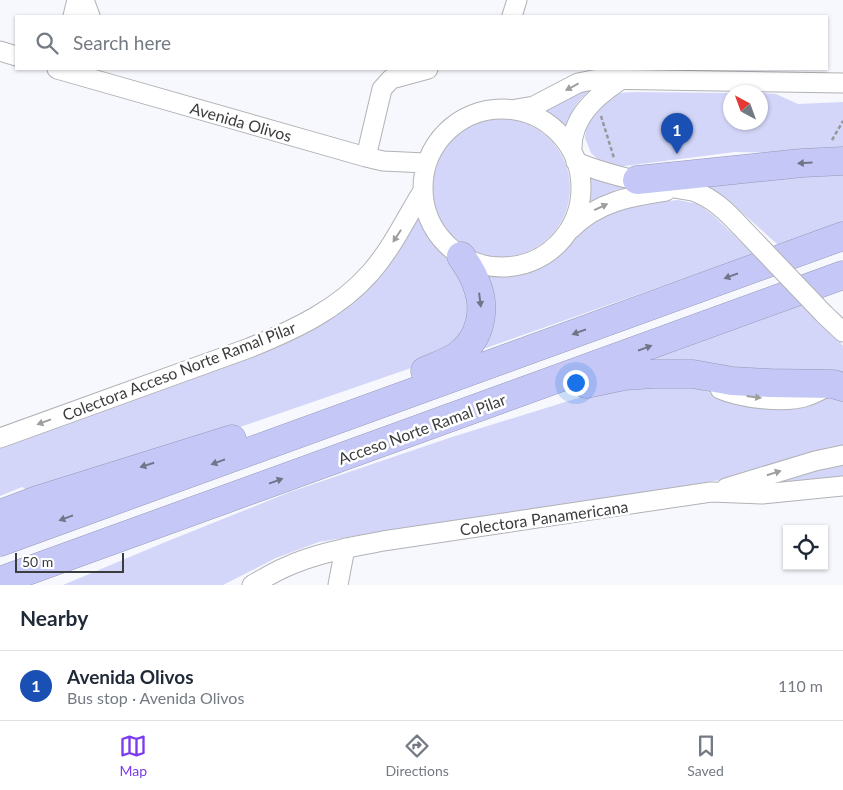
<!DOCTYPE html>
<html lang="en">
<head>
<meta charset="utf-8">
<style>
	body { margin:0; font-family:Lato,sans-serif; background:#f2f2f3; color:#1f2937 }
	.controls { position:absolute; right:15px; bottom:15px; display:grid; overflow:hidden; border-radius:0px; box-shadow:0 1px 4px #0004 }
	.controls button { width:45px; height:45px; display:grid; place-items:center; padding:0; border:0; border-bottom:1px solid #e0e1e3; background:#fff; color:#1f2937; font:25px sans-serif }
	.compass { position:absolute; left:723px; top:85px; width:45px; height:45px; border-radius:50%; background:#fff; box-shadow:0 1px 4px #0004; rotate:319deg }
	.scale { position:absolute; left:15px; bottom:12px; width:109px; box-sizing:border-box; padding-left:5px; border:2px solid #3b3c3e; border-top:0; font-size:14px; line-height:18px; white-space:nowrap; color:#3b3c3e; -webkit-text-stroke:4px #fff; paint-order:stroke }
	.you { position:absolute; left:575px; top:382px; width:18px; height:18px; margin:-12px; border:4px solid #fff; border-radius:50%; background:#1a73e8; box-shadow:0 0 0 8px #1a73e833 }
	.badge { display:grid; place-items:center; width:32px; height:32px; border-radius:50%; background:#7c3aed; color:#fff; font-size:16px; font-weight:700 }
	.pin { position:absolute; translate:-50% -41px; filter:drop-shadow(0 1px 2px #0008) }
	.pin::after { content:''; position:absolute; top:26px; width:18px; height:15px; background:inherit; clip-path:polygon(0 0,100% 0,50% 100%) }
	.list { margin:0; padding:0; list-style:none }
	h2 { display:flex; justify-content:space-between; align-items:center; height:65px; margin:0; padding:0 20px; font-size:21px }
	h2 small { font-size:16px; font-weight:400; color:#747a83 }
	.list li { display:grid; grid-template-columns:32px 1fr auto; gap:15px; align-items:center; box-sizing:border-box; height:70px; padding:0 20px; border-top:1px solid #e0e1e3 }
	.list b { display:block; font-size:19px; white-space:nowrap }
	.list p { margin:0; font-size:16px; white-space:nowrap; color:#747a83 }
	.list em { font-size:16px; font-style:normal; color:#747a83 }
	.icon { flex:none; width:28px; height:28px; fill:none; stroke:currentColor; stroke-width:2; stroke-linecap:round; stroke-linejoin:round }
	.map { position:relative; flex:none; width:843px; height:585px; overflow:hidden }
	.search { position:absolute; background:#fff; box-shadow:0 1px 4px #0004; left:15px; right:15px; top:15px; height:55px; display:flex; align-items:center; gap:12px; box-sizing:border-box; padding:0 18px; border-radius:0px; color:#747a83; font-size:19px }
	.sheet { height:135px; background:#fff }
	nav { display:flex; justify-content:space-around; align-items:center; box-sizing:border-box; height:70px; border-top:1px solid #e0e1e3; background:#fff; font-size:14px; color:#747a83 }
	nav a { display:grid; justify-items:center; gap:2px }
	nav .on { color:#7c3aed }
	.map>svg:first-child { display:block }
</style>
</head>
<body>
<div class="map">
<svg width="843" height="585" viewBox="0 0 843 585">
	<rect width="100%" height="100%" fill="#f7f8fd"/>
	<!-- green -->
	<path fill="#d3d6f8" d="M594,86c-8,8 -18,16 -22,26 -2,6 -1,11 -6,16l-19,-14 -1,-3 3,-2z
		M635,92l95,1v29h30l1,-29 15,1 22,10 45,-2v52l-108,-2 -118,15 -16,-5 -10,-9 -6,-15 1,-15 4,-12 28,-18z
		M432 188a69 69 0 1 1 138 0a69 69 0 1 1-138 0Z
		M843,166v56l-65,23 -51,-46 -39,-21z
		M588,176l52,11 -34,8 -18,9z
		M678,200l20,4 16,12 39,38 -281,99 12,-78 25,2 18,-5 24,-12 16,-12 14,-19 11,-11 46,-14z
		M415,214l20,31 33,31 6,48 -31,33 -232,80 -177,57 -12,-7 -22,9v-51l321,-121z
		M801,302l37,37 5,7v34l-219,-13z
		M638,382l47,2 26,9 50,10 71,-8 11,2v51l-117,31 -248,41 -112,14 -47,8 -43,16 -53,27h-160l100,-42 127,-51 159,-54 145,-45z
		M843,461v16l-61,8 -28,-1z"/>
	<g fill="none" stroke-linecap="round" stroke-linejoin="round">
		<!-- minor casing -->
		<g stroke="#b1b2b6" stroke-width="21">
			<path id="minor" d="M84,0l6,16
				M73,16l4,-16
				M512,16l5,-16
				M0,51l16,5
				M57,69l309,88 17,4 43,2
				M423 188a79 79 0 1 1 158 0a79 79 0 1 1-158 0Z
				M516,109l18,-3 44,-23 20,-4 245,4
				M572,150c-1,-32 23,-53 47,-69
				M366,157l16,-68 9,-10 37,-10
				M576,162c36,15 78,23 117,29 20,7 34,21 48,36
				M571,229c26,-27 60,-33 95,-38
				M824,314l19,18
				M720,389c21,9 65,15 87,7 6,-2 12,-5 18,-8
				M0,438l249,-90c45,-18 90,-39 122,-76 21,-24 34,-52 50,-78
				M726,488l89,-27 28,-6
				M252,585c11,-6 22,-13 34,-18 30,-14 65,-20 97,-26l328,-49 51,2 81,-8
				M338,585l7,-37"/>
		</g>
		<!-- highway casing -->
		<g stroke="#9597b6" stroke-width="29">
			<path id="highway" d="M637,180l165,-17 41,-2
				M425,371c11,-5 23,-9 32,-15 24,-17 30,-47 19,-73 -3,-10 -10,-19 -15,-27
				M586,384l38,-8 29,-2h40l39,7 38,2 63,1 10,3
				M0,514l37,-14 195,-61
				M0,542l843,-306
				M0,581l843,-306"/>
		</g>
		<!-- path -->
		<path stroke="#97989c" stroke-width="2.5" stroke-dasharray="4 2.5" stroke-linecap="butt" d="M601,116l13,42
			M832,140l11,-19"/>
		<!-- minor -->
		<use href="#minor" stroke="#fff" stroke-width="19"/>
		<!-- highway -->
		<use href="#highway" stroke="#c5c8f6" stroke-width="28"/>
		<!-- minor-bridge casing -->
		<g stroke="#b1b2b6" stroke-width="21" stroke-linecap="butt">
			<path id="minor-bridge" d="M741,227l83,87"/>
		</g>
		<!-- minor-bridge -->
		<use href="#minor-bridge" stroke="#fff" stroke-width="19"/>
	</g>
	<!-- one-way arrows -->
	<defs><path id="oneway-solid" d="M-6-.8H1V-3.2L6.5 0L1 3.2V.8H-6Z" transform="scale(1.25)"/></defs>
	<g fill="#9d9e9e">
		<use href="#oneway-solid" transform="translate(572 87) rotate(152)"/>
		<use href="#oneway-solid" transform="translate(601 207) rotate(-25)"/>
		<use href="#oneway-solid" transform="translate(397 236) rotate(123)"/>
		<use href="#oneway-solid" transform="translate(754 397) rotate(7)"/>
		<use href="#oneway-solid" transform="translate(44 422) rotate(160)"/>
		<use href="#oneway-solid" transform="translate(774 473) rotate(-17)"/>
	</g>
	<g fill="#727488">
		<use href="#oneway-solid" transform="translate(805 163) rotate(176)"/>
		<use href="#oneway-solid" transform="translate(731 276) rotate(160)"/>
		<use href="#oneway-solid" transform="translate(480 300) rotate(83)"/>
		<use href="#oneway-solid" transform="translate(579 332) rotate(160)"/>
		<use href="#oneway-solid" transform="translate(645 348) rotate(-20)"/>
		<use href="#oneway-solid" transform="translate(218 462) rotate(160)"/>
		<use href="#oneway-solid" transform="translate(147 465) rotate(162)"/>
		<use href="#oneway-solid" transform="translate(276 481) rotate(-20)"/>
		<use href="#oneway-solid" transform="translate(66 518) rotate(160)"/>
	</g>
	<g text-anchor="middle" stroke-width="5" stroke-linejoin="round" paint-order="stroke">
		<!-- street labels -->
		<g font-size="16" fill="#3b3c3e" stroke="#fff">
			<text transform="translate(241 122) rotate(16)" y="6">Avenida Olivos</text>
			<text transform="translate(179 371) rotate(-21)" y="6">Colectora Acceso Norte Ramal Pilar</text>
			<text transform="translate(422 429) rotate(-20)" y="6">Acceso Norte Ramal Pilar</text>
			<text transform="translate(544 518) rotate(-8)" y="6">Colectora Panamericana</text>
		</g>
	</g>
</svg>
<div class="controls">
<button><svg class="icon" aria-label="locate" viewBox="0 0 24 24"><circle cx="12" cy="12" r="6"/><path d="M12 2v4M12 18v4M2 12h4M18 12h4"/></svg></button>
</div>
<svg class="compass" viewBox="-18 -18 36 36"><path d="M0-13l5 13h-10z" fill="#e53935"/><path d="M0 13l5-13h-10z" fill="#747a83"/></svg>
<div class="scale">50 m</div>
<div class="you"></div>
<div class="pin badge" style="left:677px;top:154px;background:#1a4fb4">1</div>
<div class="search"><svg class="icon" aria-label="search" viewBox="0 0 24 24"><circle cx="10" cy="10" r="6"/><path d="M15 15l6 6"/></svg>Search here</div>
</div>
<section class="sheet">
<h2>Nearby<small></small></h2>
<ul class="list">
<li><span class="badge" style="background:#1a4fb4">1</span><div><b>Avenida Olivos</b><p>Bus stop · Avenida Olivos</p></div><em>110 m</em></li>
</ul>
</section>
<nav>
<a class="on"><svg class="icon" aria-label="map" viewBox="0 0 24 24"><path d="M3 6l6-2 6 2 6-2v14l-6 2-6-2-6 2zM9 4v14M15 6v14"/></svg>Map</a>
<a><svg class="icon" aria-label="directions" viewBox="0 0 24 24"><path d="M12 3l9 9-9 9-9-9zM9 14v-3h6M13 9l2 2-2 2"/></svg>Directions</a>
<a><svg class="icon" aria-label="saved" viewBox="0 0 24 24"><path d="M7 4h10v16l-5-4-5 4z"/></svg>Saved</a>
</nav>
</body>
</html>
